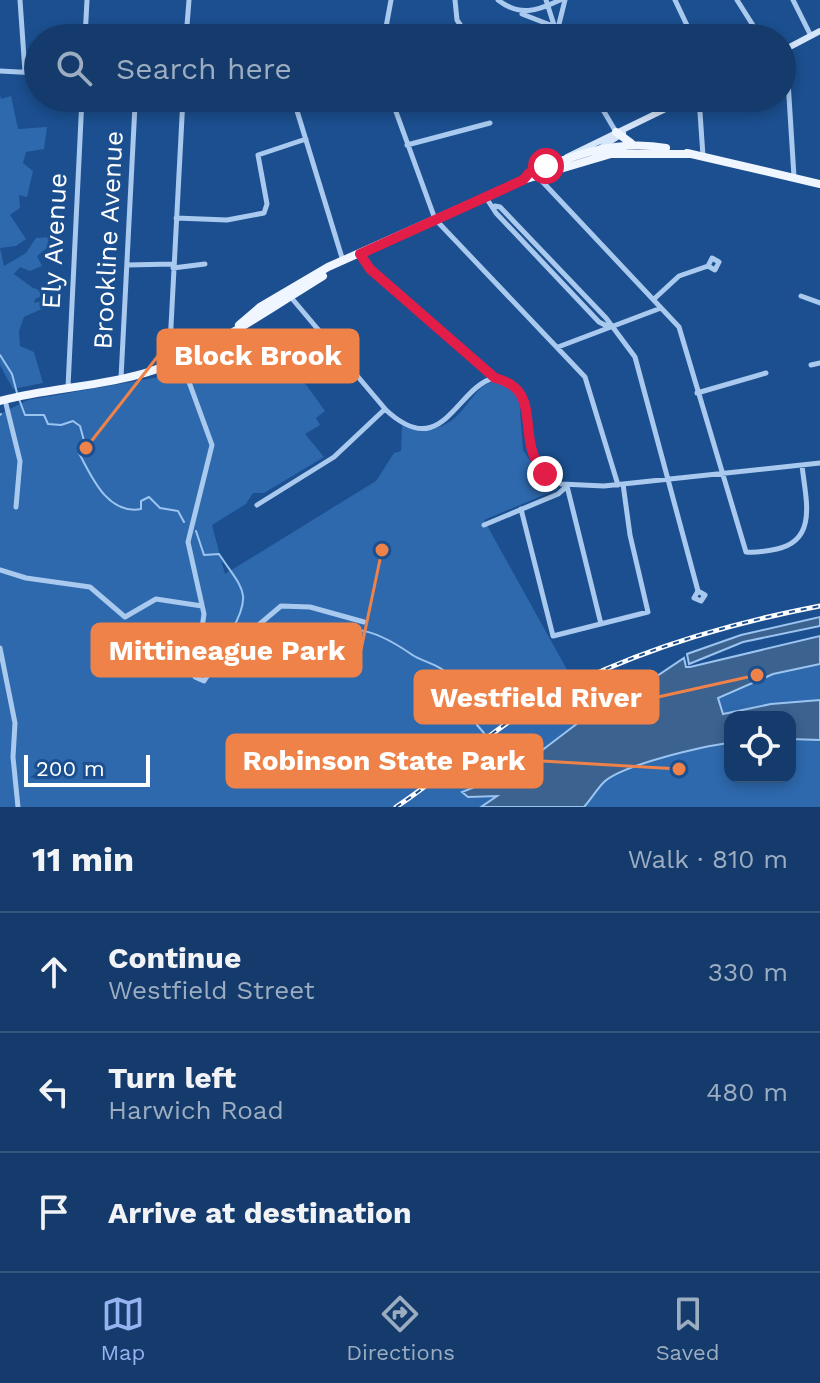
<!DOCTYPE html>
<html lang="en">
<head>
<meta charset="utf-8">
<style>
	body { margin:0; font-family:"Work Sans",sans-serif; background:#214673; color:#f1f3f6 }
	.controls { position:absolute; right:24px; bottom:24px; display:grid; overflow:hidden; border-radius:16px; box-shadow:0 4px 12px #0003 }
	.controls button { width:72px; height:72px; display:grid; place-items:center; padding:0; border:0; border-bottom:2px solid #33557e; background:#143b6b; color:#f1f3f6; font:40px sans-serif }
	.scale { position:absolute; left:24px; bottom:20px; width:126px; box-sizing:border-box; padding-left:8px; border:4px solid #fff; border-top:0; font-size:22px; line-height:28px; white-space:nowrap; color:#fff; -webkit-text-stroke:6px #1b4f8f; paint-order:stroke }
	.stop { position:absolute; width:24px; height:24px; margin:-18px; border:6px solid #e11d48; border-radius:50%; background:#fff }
	.stop.end { background:#e11d48; border-color:#fff; box-shadow:0 2px 8px #0008 }
	.list { margin:0; padding:0; list-style:none }
	h2 { display:flex; justify-content:space-between; align-items:center; height:104px; margin:0; padding:0 32px; font-size:34px }
	h2 small { font-size:26px; font-weight:400; color:#9dadc1 }
	.list li { display:grid; grid-template-columns:52px 1fr auto; gap:24px; align-items:center; box-sizing:border-box; height:120px; padding:0 32px; border-top:2px solid #33557e }
	.list b { display:block; font-size:30px; white-space:nowrap }
	.list p { margin:0; font-size:26px; white-space:nowrap; color:#9dadc1 }
	.list em { font-size:26px; font-style:normal; color:#9dadc1 }
	.icon { flex:none; width:44px; height:44px; fill:none; stroke:currentColor; stroke-width:2; stroke-linecap:round; stroke-linejoin:round }
	.map { position:relative; flex:none; width:820px; height:807px; overflow:hidden }
	.search { position:absolute; background:#143b6b; box-shadow:0 4px 12px #0003; left:24px; right:24px; top:24px; height:88px; display:flex; align-items:center; gap:20px; box-sizing:border-box; padding:0 28px; border-radius:44px; color:#9dadc1; font-size:30px }
	.sheet { height:464px; background:#143b6b }
	nav { display:flex; justify-content:space-around; align-items:center; box-sizing:border-box; height:112px; border-top:2px solid #33557e; background:#143b6b; font-size:22px; color:#9dadc1 }
	nav a { display:grid; justify-items:center; gap:4px }
	nav .on { color:#95b2f1 }
	.map>svg:first-child { display:block }
</style>
</head>
<body>
<div class="map">
<svg width="820" height="807" viewBox="0 0 820 807">
	<rect width="100%" height="100%" fill="#1b4f8f"/>
	<!-- green -->
	<path fill="#2e69ad" d="M0,95l1,4 10,-3 7,33 29,-2 -3,22 -18,3 -3,11 10,8 -6,26 -8,-2 1,13 -10,7 16,24 -10,7 -16,2 4,18 22,-13 10,-15 13,-1 -2,11 -10,8 5,10 -12,5 -10,-4 -6,7 19,14 16,5 -14,6 -1,4 9,-2 1,7 -20,9 -5,14 1,15 14,6 9,31 -30,6 -13,-24z
		M231,338l19,21 26,-16 49,68 -9,7 4,7 -15,9 19,23 -60,36h-11l-7,11 -34,21 13,49 151,-93 18,-28 7,-2 1,-25c17,5 34,5 49,-5 21,-14 36,-65 68,-24l4,53 18,28 17,11 -74,31 107,193 -64,48 -3,19 -19,5 -3,-9 -40,16 6,5 31,-2 -18,12h-481v-393l28,-14 131,-23 21,-7 37,-23 18,20 9,-5 -18,-20z
		M820,664v36l-49,4 -49,10 -4,-17 55,-23z
		M790,739l30,1v67h-236c7,-8 13,-18 20,-25 18,-17 99,-36 126,-39v34h60z"/>
	<!-- water -->
	<path fill="#3c6290" stroke="#9cc4f0" stroke-width="2" d="M820,617v9l-77,16 -54,22 -2,-10 54,-19z
		M820,636v28l-47,10 -55,24 5,16 48,-10 49,-4v40l-30,-1v-22h-60v26c-27,3 -108,22 -126,39 -7,7 -13,17 -20,25h-103l16,-11 -29,1 -6,-5 40,-16 3,9 19,-5 4,-7 -4,-9 67,-51 33,-15 60,-40 2,9h4z"/>
	<g fill="none" stroke-linecap="round" stroke-linejoin="round">
		<!-- stream -->
		<path stroke="#9cc4f0" stroke-width="2" d="M0,355l12,19 5,19
			M19,399l6,16h19l4,9 13,1 12,-4 7,5 6,22 -7,5c13,25 29,62 62,56v-8l8,-4 11,11 18,3 6,11
			M0,415l1,-1
			M196,531l8,24 15,-1c23,35 34,38 13,76l5,10
			M241,645l2,3 67,10c30,-45 66,-28 101,-4 11,8 31,11 38,22 9,12 16,22 28,33v16l7,8
			M493,741l29,41"/>
		<!-- street -->
		<path stroke="#a9c9ee" stroke-width="5" d="M20,0l5,72
			M455,0l2,20 12,18
			M498,0c22,17 39,11 62,0
			M546,0l8,25
			M565,0l-7,28 7,10
			M675,0l18,38
			M737,0l24,38
			M793,0l18,36
			M522,14l36,14
			M85,38l2,-38
			M186,38l3,-38
			M384,38l7,-38
			M782,64l6,17 6,96
			M0,71l38,2
			M391,98l44,121 150,158 33,108
			M582,98l17,11
			M596,98l20,34
			M699,98l4,58
			M294,101l49,160
			M183,105l52,1 103,-8
			M407,145l83,-22
			M538,177l141,150 67,225c10,1 21,-1 31,-3 42,-9 28,-52 25,-84
			M485,196l11,17 103,109 10,5
			M495,206l5,1 106,111 29,39 63,234 7,4 -4,6 -7,-3 4,-7
			M176,218l51,2 37,-7 3,-9 -9,-49 48,-16
			M360,254l10,15 125,109 25,14 6,12 5,49 14,21 16,10 43,2 216,-23
			M127,265l46,-1
			M173,268l32,-4
			M289,295l97,115c57,53 70,-23 108,-32
			M801,296l19,7
			M654,299l25,-23 29,-10 4,-8 7,4 -4,8 -7,-4
			M558,347l103,-39
			M181,360l31,85 -24,97 16,72 -9,63 9,4 15,-23 62,-52 29,1 54,15
			M169,364l14,-266
			M811,365l9,-2
			M121,378l14,-273
			M68,387l14,-289
			M697,393l69,-20
			M5,400l15,61 -4,46
			M567,486l34,138
			M257,505l77,-48 51,-48
			M521,509l32,127 95,-24 -18,-77 -7,-51
			M484,525l74,-31 8,-7
			M0,570l26,8 64,9 35,30 31,-18 46,7
			M0,648l15,75 -2,34 5,50"/>
		<!-- secondary -->
		<path stroke="#d6e6fa" stroke-width="6" d="M782,51l38,-20
			M599,149l24,-16
			M567,157l121,-59"/>
		<!-- primary -->
		<path stroke="#f0f6ff" stroke-width="8" d="M616,132l15,11
			M687,153l133,31
			M523,180l6,-7c45,-18 88,-34 137,-25
			M239,325l21,-18 68,-40 195,-87 88,-26h80
			M0,401c47,-13 98,-14 145,-28 61,-19 123,-63 178,-97"/>
		<!-- rail casing -->
		<g stroke="#fff" stroke-width="5">
			<path id="rail" d="M396,807c46,-30 85,-69 132,-98 87,-53 193,-84 292,-103"/>
		</g>
		<!-- rail -->
		<use href="#rail" stroke="#1b4f8f" stroke-width="2" stroke-dasharray="6" stroke-linecap="butt"/>
	</g>
	<g fill="none" stroke-linecap="round" stroke-linejoin="round">
		<!-- route -->
		<path stroke="#e11d48" stroke-width="10" d="M545,474c-32,-35 1,-84 -50,-96l-125,-109 -10,-15 163,-74 6,-7 17,-7"/>
	</g>
	<g text-anchor="middle" stroke-width="6" stroke-linejoin="round" paint-order="stroke">
		<!-- street labels -->
		<g font-size="26" fill="#fff" stroke="#1b4f8f">
			<text transform="translate(108 240) rotate(-87)" y="9">Brookline Avenue</text>
			<text transform="translate(54 241) rotate(-87)" y="9">Ely Avenue</text>
		</g>
	</g>
	<!-- callouts -->
	<path fill="none" stroke="#ee8249" stroke-width="3" d="M86 448L158 356M382 550L361 650M757 675L658 697M679 769L542 761"/>
	<g fill="#ee8249" stroke="#1b4f8f" stroke-width="3">
		<circle cx="86" cy="448" r="8"/>
		<circle cx="382" cy="550" r="8"/>
		<circle cx="757" cy="675" r="8"/>
		<circle cx="679" cy="769" r="8"/>
	</g>
	<g fill="#ee8249" stroke="#ee8249" stroke-width="3">
		<rect x="158" y="330" width="200" height="52" rx="8"/>
		<rect x="92" y="624" width="269" height="52" rx="8"/>
		<rect x="415" y="671" width="243" height="52" rx="8"/>
		<rect x="227" y="735" width="315" height="52" rx="8"/>
	</g>
	<g font-size="28" text-anchor="middle" font-weight="bold" fill="#fff">
		<text x="258" y="365">Block Brook</text>
		<text x="227" y="660">Mittineague Park</text>
		<text x="536" y="707">Westfield River</text>
		<text x="384" y="770">Robinson State Park</text>
	</g>
</svg>
<div class="controls">
<button><svg class="icon" aria-label="locate" viewBox="0 0 24 24"><circle cx="12" cy="12" r="6"/><path d="M12 2v4M12 18v4M2 12h4M18 12h4"/></svg></button>
</div>
<div class="scale">200 m</div>
<div class="stop" style="left:546px;top:166px"></div>
<div class="stop end" style="left:545px;top:474px"></div>
<div class="search"><svg class="icon" aria-label="search" viewBox="0 0 24 24"><circle cx="10" cy="10" r="6"/><path d="M15 15l6 6"/></svg>Search here</div>
</div>
<section class="sheet">
<h2>11 min<small>Walk · 810 m</small></h2>
<ul class="list">
<li><svg class="icon" aria-label="ahead" viewBox="0 0 24 24"><path d="M12 20V5M6 11l6-6 6 6"/></svg><div><b>Continue</b><p>Westfield Street</p></div><em>330 m</em></li>
<li><svg class="icon" aria-label="left" viewBox="0 0 24 24"><path d="M17 20v-9H6M10 6l-5 5 5 5"/></svg><div><b>Turn left</b><p>Harwich Road</p></div><em>480 m</em></li>
<li><svg class="icon" aria-label="arrive" viewBox="0 0 24 24"><path d="M6 21V4h12l-3 4 3 4H6"/></svg><div><b>Arrive at destination</b></div></li>
</ul>
</section>
<nav>
<a class="on"><svg class="icon" aria-label="map" viewBox="0 0 24 24"><path d="M3 6l6-2 6 2 6-2v14l-6 2-6-2-6 2zM9 4v14M15 6v14"/></svg>Map</a>
<a><svg class="icon" aria-label="directions" viewBox="0 0 24 24"><path d="M12 3l9 9-9 9-9-9zM9 14v-3h6M13 9l2 2-2 2"/></svg>Directions</a>
<a><svg class="icon" aria-label="saved" viewBox="0 0 24 24"><path d="M7 4h10v16l-5-4-5 4z"/></svg>Saved</a>
</nav>
</body>
</html>
